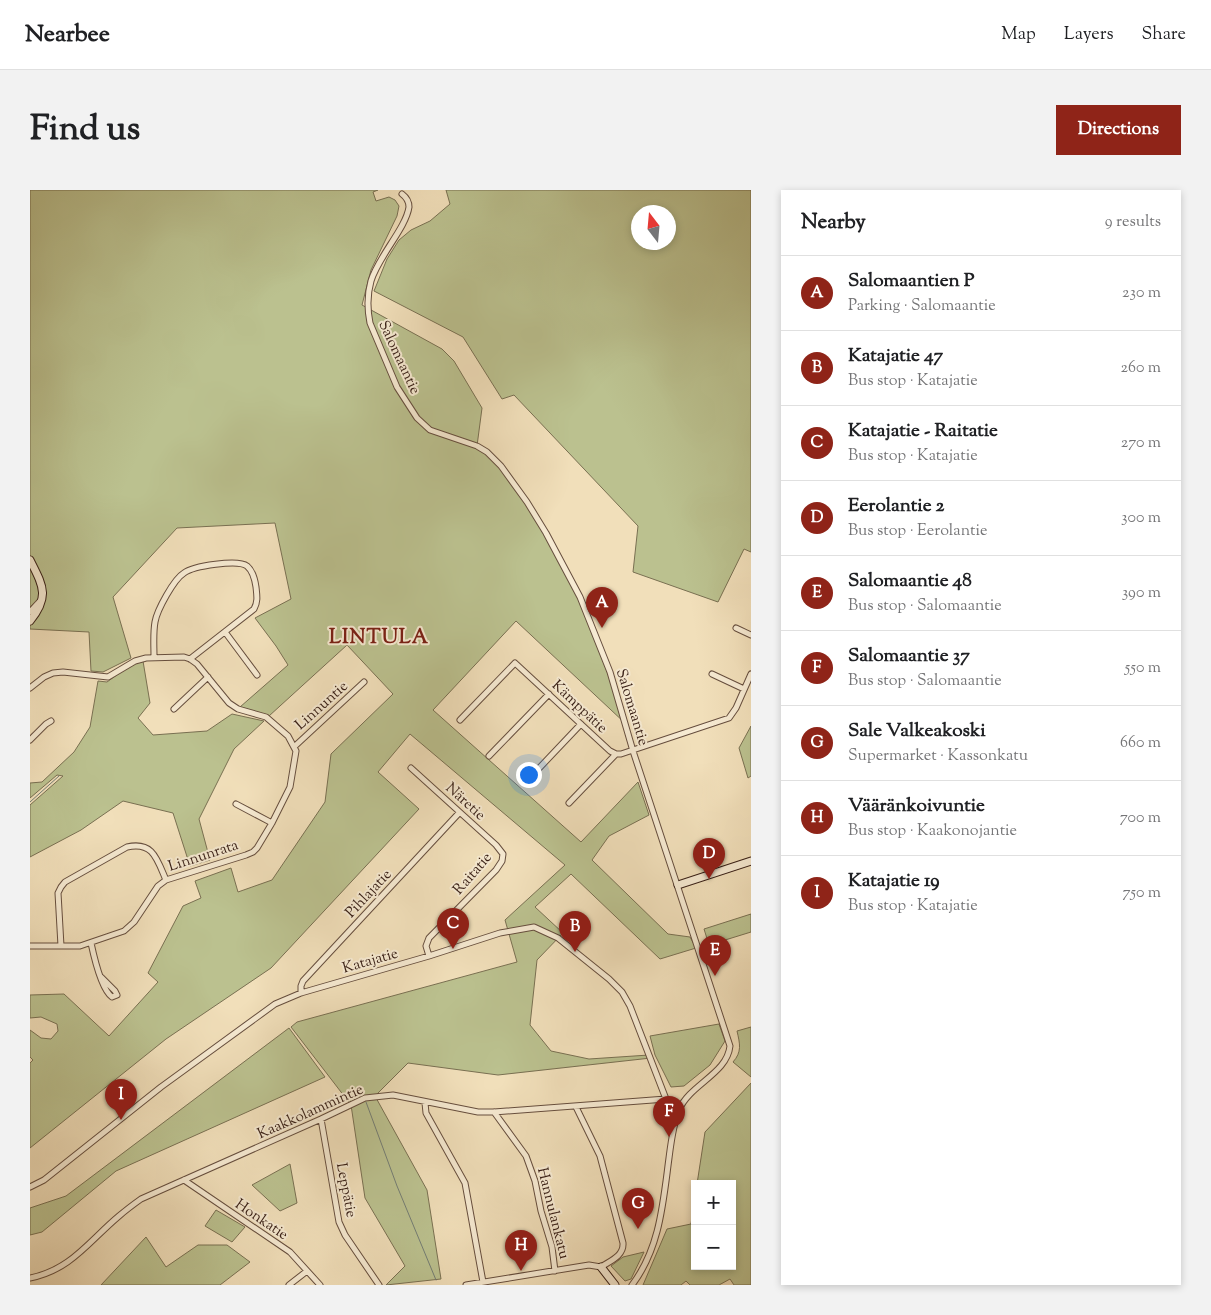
<!DOCTYPE html>
<html lang="en">
<head>
<meta charset="utf-8">
<style>
	body { margin:0; font-family:"Sorts Mill Goudy",serif; background:#f2f2f2; color:#202124 }
	.controls { position:absolute; right:15px; bottom:15px; display:grid; overflow:hidden; border-radius:0px; box-shadow:0 2px 8px #0003 }
	.controls button { width:45px; height:45px; display:grid; place-items:center; padding:0; border:0; border-bottom:1px solid #e0e0e0; background:#fff; color:#202124; font:25px sans-serif }
	.compass { position:absolute; left:601px; top:15px; width:45px; height:45px; border-radius:50%; background:#fff; box-shadow:0 2px 8px #0003; rotate:344deg }
	.you { position:absolute; left:498px; top:584px; width:18px; height:18px; margin:-12px; border:4px solid #fff; border-radius:50%; background:#1a73e8; box-shadow:0 0 0 8px #1a73e833 }
	.badge { display:grid; place-items:center; width:32px; height:32px; border-radius:50%; background:#8f2418; color:#fff; font-size:16px; font-weight:700 }
	.pin { position:absolute; translate:-50% -41px; filter:drop-shadow(0 1px 2px #0008) }
	.pin::after { content:''; position:absolute; top:26px; width:18px; height:15px; background:inherit; clip-path:polygon(0 0,100% 0,50% 100%) }
	.list { margin:0; padding:0; list-style:none }
	h2 { display:flex; justify-content:space-between; align-items:center; height:65px; margin:0; padding:0 20px; font-size:21px }
	h2 small { font-size:16px; font-weight:400; color:#757577 }
	.list li { display:grid; grid-template-columns:32px 1fr auto; gap:15px; align-items:center; box-sizing:border-box; height:75px; padding:0 20px; border-top:1px solid #e0e0e0 }
	.list b { display:block; font-size:19px; white-space:nowrap }
	.list p { margin:0; font-size:16px; white-space:nowrap; color:#757577 }
	.list em { font-size:16px; font-style:normal; color:#757577 }
	.map { position:relative; flex:none; width:721px; height:1095px; overflow:hidden; border-radius:0px }
	header { display:flex; align-items:center; gap:30px; box-sizing:border-box; height:70px; padding:0 25px; background:#fff; border-bottom:1px solid #e0e0e0 }
	header strong { font-size:24px }
	nav { display:flex; gap:28px; margin-inline-start:auto; font-size:18px }
	.intro { display:flex; align-items:center; justify-content:space-between; box-sizing:border-box; height:120px; padding:0 30px }
	h1 { margin:0; font-size:35px }
	.button { padding:12px 22px; border-radius:0px; background:#8f2418; color:#fff; font-size:18px; font-weight:700 }
	main { display:flex; gap:30px; padding:0 30px }
	aside { flex:1; background:#fff; border-radius:0px; box-shadow:0 2px 8px #0003 }
	.map>svg:first-child { display:block }
</style>
</head>
<body>
<header>
<strong>Nearbee</strong>
<nav><a>Map</a><a>Layers</a><a>Share</a></nav>
</header>
<div class="intro"><h1>Find us</h1><a class="button">Directions</a></div>
<main>
<div class="map">
<svg width="721" height="1095" viewBox="0 0 721 1095">
	<rect width="100%" height="100%" fill="#f1dfba"/>
	<filter id="stains"><feTurbulence type="fractalNoise" baseFrequency=".004" numOctaves="4"/><feColorMatrix values="0 0 0 0 .2 0 0 0 0 .09 0 0 0 0 .02 0 0 0 .5 -.17"/></filter>
	<radialGradient id="worn" r=".72"><stop offset=".6" stop-color="#630" stop-opacity="0"/><stop offset="1" stop-color="#630" stop-opacity=".3"/></radialGradient>
	<!-- green -->
	<path fill="#bbc18f" stroke="#797052" fill-rule="evenodd" d="M0,0h348l-5,2 3,9 13,-4 6,3 4,6 -2,10 -26,54 -9,35 80,44 12,12 28,47 -5,38 24,20 26,36 53,95 46,127 -110,-103 -83,89 148,132 57,-60 11,33 -40,21 -17,24 76,74 22,3 6,11 -36,11 -89,-85 -36,33 28,26 -26,27 -7,65 21,26 38,8 60,-4 2,3 -153,17 -90,-12 -33,33 52,94 14,89 -55,6 19,-19 -40,-68 -14,-93 -60,-78 6,-5 220,-60 -12,-42 60,-55 -155,-131 -32,38 41,37 -148,159 -105,71 -136,109v-85l3,-3 -3,-3v-27l11,8 10,1 7,-8 -1,-7 -16,-7 -11,1v-23l34,-1 45,42 49,-54 -10,-9 35,-67 18,-8 -6,-17 36,-13 7,24 34,-12 53,-78 6,-48 62,-60 -46,-49 -78,71 -29,-9 48,-42 -12,-19 -21,-28 36,-19 -16,-76 -98,5 -64,69 18,61 -28,14 -12,-1 -2,-39 -59,-3v-9l13,-22 -13,-37z
		M416,0h305v362l-7,-3 -26,53 -85,-30 5,-46 -124,-131 -12,4 -39,-62 -89,-46 13,-32 12,-19 12,-10 19,-9 20,-17zM608,22h30v30h-30z
		M0,376l9,23v11l-9,7z
		M113,471l7,42 -12,15 15,17 54,-4 25,-17 32,7 -30,28 -35,70 11,41 -20,6 -17,-53 -50,-12 -42,29 -51,27v-52l33,-29 -6,-1 -27,23v-15l12,-1 32,-30 16,-25 8,-46 9,1 25,-18z
		M721,536v50l-3,2 -9,-30z
		M721,724v18l-42,13 -5,-16z
		M689,834l6,17 -15,24 -26,21 -13,1 -16,-32 -5,-19z
		M721,837v50l-18,-15c9,-10 7,-18 4,-31z
		M259,838l36,49 -209,94 -74,61 -12,3v-27l36,-12z
		M721,893v202h-17l-4,-6 -11,6h-29l-4,-4 -5,4h-38l24,-56 24,-5 4,-26v68h37v-82h-35l8,-52z
		M260,974l7,39 -17,8 -28,-26z
		M186,1020l29,17 -13,15 -27,-16z
		M116,1047l20,30 32,-22h29l23,17 -30,23h-119z
		M614,1062l-13,27 -6,2 -14,-15 12,-9z"/>
	<g fill="none" stroke-linecap="round" stroke-linejoin="round">
		<!-- stream -->
		<path stroke="#737d75" stroke-width="1" d="M0,612l29,-26
			M336,912l31,84 39,94"/>
		<!-- street casing -->
		<g stroke="#664e3e" stroke-width="7">
			<path id="street" d="M372,4c4,3 7,7 7,13 -3,21 -31,50 -38,74 -4,14 -4,27 -1,42l27,64 20,31 13,12 47,16 10,6 14,14 26,36 19,31 34,64 30,75 23,79 97,295c-3,28 -40,38 -51,64 -6,15 -8,32 -10,48 -6,45 -9,90 -37,127
				M0,422l11,-12
				M706,438l15,7
				M195,442l32,43
				M124,467c0,-12 -1,-24 1,-35 2,-12 19,-43 29,-49 9,-7 54,-14 63,-7 6,5 8,14 9,21 1,9 2,15 -2,22l-64,50
				M682,484l32,15
				M0,498l14,-11 9,-4 10,-1 45,5 27,-16 11,-3 38,-1 6,2 7,5 32,39 9,6 28,8 22,19 8,15 -6,36 -18,36 -15,25 -4,4 -7,3 -80,25 -8,6 -24,36 -10,9 -44,15h-50
				M144,519l34,-32
				M430,530l55,-57 95,88 6,3h5l108,-36 7,-10 15,-34
				M0,550l16,-16 5,-3
				M265,556l69,-64
				M459,566l60,-62
				M381,578l85,77 7,9 -1,7 -6,9 -67,68 -3,8 3,10
				M496,592l55,-58
				M539,613l47,-49
				M206,614l36,19
				M61,753c3,14 10,46 21,54l5,-2 -2,-4 -14,-14
				M31,756l-3,-53 3,-6 4,-5 62,-35c26,-6 30,12 39,33
				M271,803v-7l2,-5 156,-168
				M395,913l1,10 39,70 18,99
				M464,922l32,44 9,25 6,30 11,36 3,24
				M291,929l18,103 6,13 34,50
				M154,990l106,72 30,33
				M0,997l14,-7 117,-93 114,-83 26,-11 128,-37 71,-23 34,-6 24,11 51,41 13,13 8,14 36,93 14,10
				M0,1088c41,-8 59,-37 89,-62 7,-6 15,-12 22,-17l180,-80 44,-21 28,-3 85,17h16l172,-13
				M259,1095l18,-14
				M436,1095l123,-20 12,2c9,-6 23,-11 22,-24l-23,-87 -24,-49"/>
		</g>
		<!-- secondary casing -->
		<g stroke="#371e15" stroke-width="9">
			<path id="secondary" d="M0,370c13,26 20,36 0,61
				M648,695l73,-24
				M571,1077l14,18"/>
		</g>
		<!-- street -->
		<use href="#street" stroke="#f6ead2" stroke-width="5"/>
		<!-- secondary -->
		<use href="#secondary" stroke="#f6ead2" stroke-width="7"/>
	</g>
	<g text-anchor="middle" stroke-width="4" stroke-linejoin="round" paint-order="stroke">
		<!-- street labels -->
		<g font-size="15" fill="#371e15" stroke="#f6ead2">
			<text transform="translate(370 167) rotate(65)" y="5">Salomaantie</text>
			<text transform="translate(291 515) rotate(-42)" y="5">Linnuntie</text>
			<text transform="translate(550 516) rotate(43)" y="5">Kämppätie</text>
			<text transform="translate(603 517) rotate(73)" y="5">Salomaantie</text>
			<text transform="translate(436 611) rotate(42)" y="5">Näretie</text>
			<text transform="translate(173 665) rotate(-18)" y="5">Linnunrata</text>
			<text transform="translate(442 683) rotate(-49)" y="5">Raitatie</text>
			<text transform="translate(338 703) rotate(-47)" y="5">Pihlajatie</text>
			<text transform="translate(340 770) rotate(-16)" y="5">Katajatie</text>
			<text transform="translate(280 921) rotate(-24)" y="5">Kaakkolammintie</text>
			<text transform="translate(317 1000) rotate(79)" y="5">Leppätie</text>
			<text transform="translate(524 1023) rotate(76)" y="5">Hannulankatu</text>
			<text transform="translate(232 1029) rotate(34)" y="5">Honkatie</text>
		</g>
		<!-- district labels -->
		<g font-size="20" font-weight="bold" letter-spacing="1" fill="#7a1f14" stroke="#f6ead2">
			<text x="349" y="453">LINTULA</text>
		</g>
	</g>
	<rect width="100%" height="100%" filter="url(#stains)"/>
	<rect width="100%" height="100%" fill="url(#worn)"/>
</svg>
<div class="controls">
<button>+</button>
<button>−</button>
</div>
<svg class="compass" viewBox="-18 -18 36 36"><path d="M0-13l5 13h-10z" fill="#e53935"/><path d="M0 13l5-13h-10z" fill="#757577"/></svg>
<div class="you"></div>
<div class="pin badge" style="left:572px;top:438px">A</div>
<div class="pin badge" style="left:545px;top:762px">B</div>
<div class="pin badge" style="left:423px;top:759px">C</div>
<div class="pin badge" style="left:679px;top:689px">D</div>
<div class="pin badge" style="left:685px;top:786px">E</div>
<div class="pin badge" style="left:639px;top:947px">F</div>
<div class="pin badge" style="left:608px;top:1039px">G</div>
<div class="pin badge" style="left:491px;top:1081px">H</div>
<div class="pin badge" style="left:91px;top:930px">I</div>
</div>
<aside>
<h2>Nearby<small>9 results</small></h2>
<ul class="list">
<li><span class="badge">A</span><div><b>Salomaantien P</b><p>Parking · Salomaantie</p></div><em>230 m</em></li>
<li><span class="badge">B</span><div><b>Katajatie 47</b><p>Bus stop · Katajatie</p></div><em>260 m</em></li>
<li><span class="badge">C</span><div><b>Katajatie - Raitatie</b><p>Bus stop · Katajatie</p></div><em>270 m</em></li>
<li><span class="badge">D</span><div><b>Eerolantie 2</b><p>Bus stop · Eerolantie</p></div><em>300 m</em></li>
<li><span class="badge">E</span><div><b>Salomaantie 48</b><p>Bus stop · Salomaantie</p></div><em>390 m</em></li>
<li><span class="badge">F</span><div><b>Salomaantie 37</b><p>Bus stop · Salomaantie</p></div><em>550 m</em></li>
<li><span class="badge">G</span><div><b>Sale Valkeakoski</b><p>Supermarket · Kassonkatu</p></div><em>660 m</em></li>
<li><span class="badge">H</span><div><b>Vääränkoivuntie</b><p>Bus stop · Kaakonojantie</p></div><em>700 m</em></li>
<li><span class="badge">I</span><div><b>Katajatie 19</b><p>Bus stop · Katajatie</p></div><em>750 m</em></li>
</ul>
</aside>
</main>
</body>
</html>
